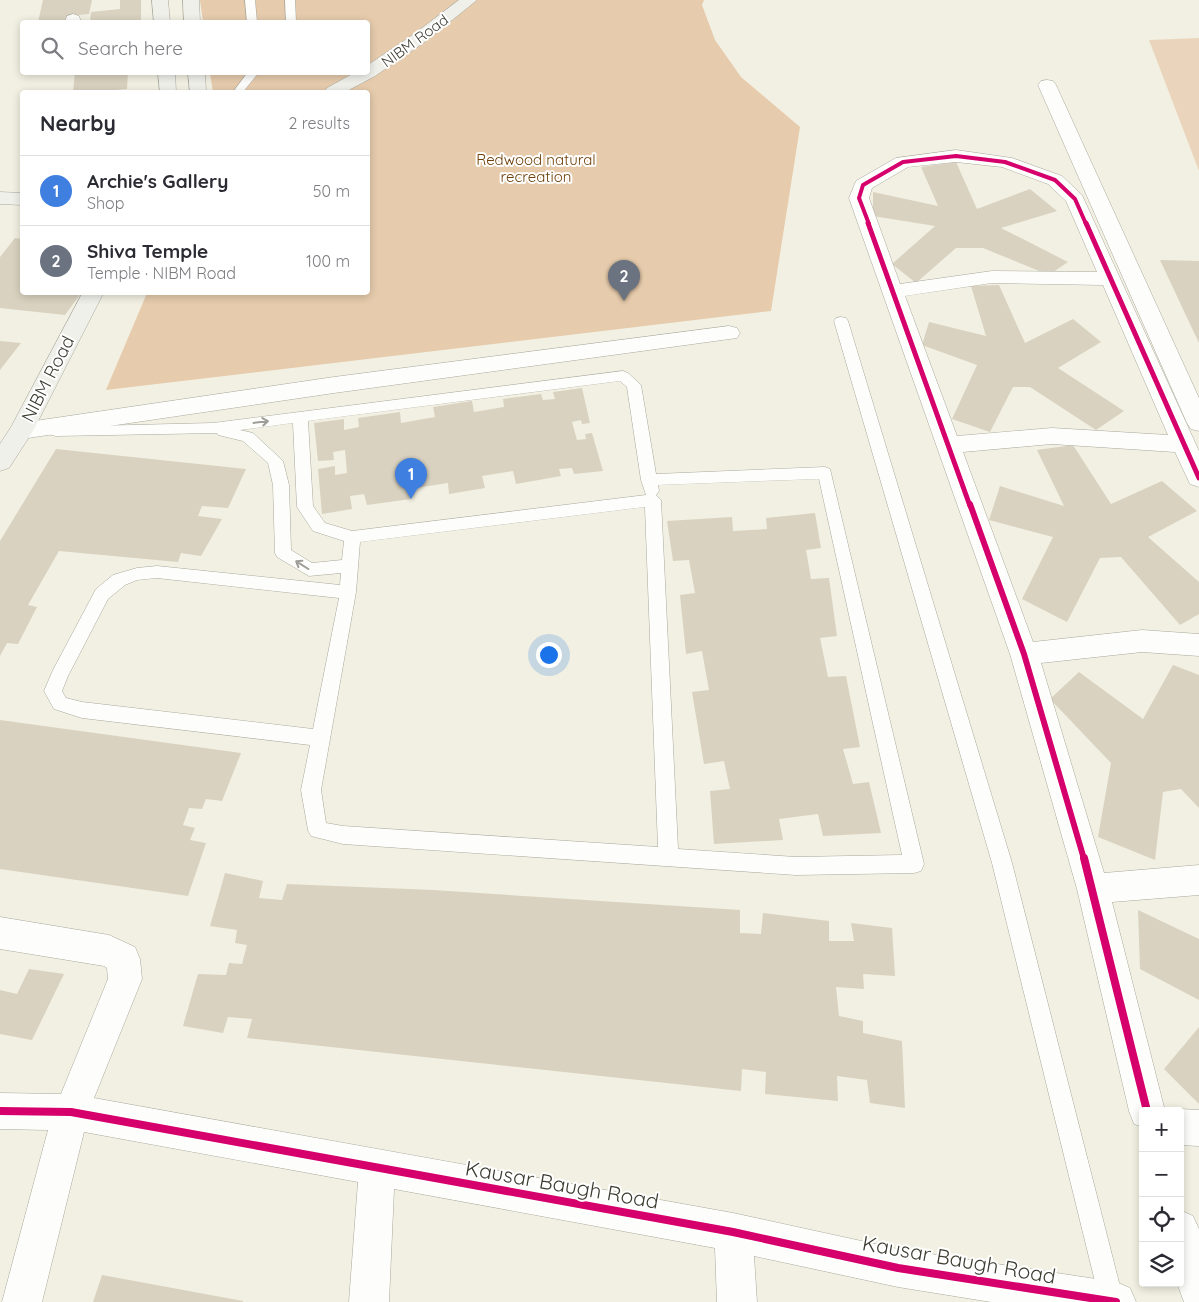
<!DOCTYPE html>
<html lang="en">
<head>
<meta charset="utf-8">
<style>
	body { margin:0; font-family:Quicksand,sans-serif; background:#f2f2f3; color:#2b2b33 }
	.controls { position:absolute; right:15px; bottom:15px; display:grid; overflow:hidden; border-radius:5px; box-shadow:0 2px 8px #0003 }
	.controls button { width:45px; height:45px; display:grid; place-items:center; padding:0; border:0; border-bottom:1px solid #e1e1e2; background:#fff; color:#2b2b33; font:25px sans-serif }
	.you { position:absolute; left:548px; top:654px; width:18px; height:18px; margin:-12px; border:4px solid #fff; border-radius:50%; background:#1a73e8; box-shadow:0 0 0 8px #1a73e833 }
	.badge { display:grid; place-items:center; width:32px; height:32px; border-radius:50%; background:#7c7b6f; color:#fff; font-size:16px; font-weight:700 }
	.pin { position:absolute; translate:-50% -41px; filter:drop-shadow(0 1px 2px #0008) }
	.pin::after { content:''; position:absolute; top:26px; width:18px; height:15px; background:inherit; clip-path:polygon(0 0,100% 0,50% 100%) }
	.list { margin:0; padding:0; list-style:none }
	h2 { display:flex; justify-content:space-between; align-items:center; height:65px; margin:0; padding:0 20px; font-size:21px }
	h2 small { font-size:16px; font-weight:400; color:#7c7c81 }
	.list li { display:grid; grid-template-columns:32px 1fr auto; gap:15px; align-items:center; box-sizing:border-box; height:70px; padding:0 20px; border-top:1px solid #e1e1e2 }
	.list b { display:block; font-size:19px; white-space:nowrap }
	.list p { margin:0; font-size:16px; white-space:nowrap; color:#7c7c81 }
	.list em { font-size:16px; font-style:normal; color:#7c7c81 }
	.icon { flex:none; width:28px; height:28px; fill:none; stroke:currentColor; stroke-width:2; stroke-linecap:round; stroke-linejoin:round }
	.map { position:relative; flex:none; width:1199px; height:1302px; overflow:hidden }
	.search { position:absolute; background:#fff; box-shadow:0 2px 8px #0003; left:20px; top:20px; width:350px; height:55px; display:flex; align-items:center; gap:12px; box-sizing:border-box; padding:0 18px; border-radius:5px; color:#7c7c81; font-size:19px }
	.panel { position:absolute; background:#fff; box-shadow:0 2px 8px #0003; left:20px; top:90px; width:350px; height:205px; border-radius:5px }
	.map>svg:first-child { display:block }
</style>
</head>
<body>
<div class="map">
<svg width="1199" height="1302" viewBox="0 0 1199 1302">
	<rect width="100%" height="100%" fill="#f2f0e2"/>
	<!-- green -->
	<path fill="#ead5bc" d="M1199,38v133l-50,-131z"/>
	<!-- forest -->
	<path fill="#e6cbac" d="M200,0h504l-2,5 13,35 26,37 59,50 -29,184 -665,79 41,-97 221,-1v-200h-155l-3,-19 158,-1v-50h-165z"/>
	<!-- building -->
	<path fill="#d9d2c0" d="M43,0h49l-3,14 -22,2 -1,6h-28z
		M120,0h21v22h-37v-2l-14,1 1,-9 29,-3z
		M75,72h53l-1,17 -30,3h-24z
		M956,162l21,47 53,-20 27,22 -56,17 67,34 -19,13 -66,-27h-27l-40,35 -24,-19 43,-38 -62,-10v-24l65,14 -17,-39z
		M15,238l7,1v53h60l-17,23 -65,-7v-51z
		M1160,260l39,1v82l-17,-36z
		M999,285l26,58 48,-24 28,23 -43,26 66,43 -28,19 -66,-43h-17l-23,45 -38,-13 25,-54 -55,-20 7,-23 57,14 -15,-50z
		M0,341l21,2 -21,27z
		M582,388l8,35 -8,1 -1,-4 -9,2 5,18 9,-1 -1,-5 7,-1 11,38 -29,3 -2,-6 -13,1 2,7 -45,8 -3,-13 -31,5 3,12 -36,6 -1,-11 -39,6 2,10 -44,6 -3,-11 -14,2 2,13 -30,5 -4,-45 17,-3v9l12,-2 -2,-23 -12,2 1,8 -16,1 -4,-38 30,-4v11l15,-3 -1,-9 42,-6 1,11 34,-6 -2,-10 39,-6 2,11 30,-5 -1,-8 38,-5 2,6 12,-1 -2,-7z
		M1073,445l38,59 51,-23 35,30 -49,26 51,45v32l-19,11 -59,-68 -21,1 -33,64 -45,-23 31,-62 -64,-17 11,-34 64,20 -27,-56z
		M56,449l190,20 -18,39 -26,-2 -4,10 24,3 -21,37 -20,-3 -3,9 -119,-11 -31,54 9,2 -19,37 -11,-1 -7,13v-115z
		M815,513l6,35 -15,2 5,29 18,-1 8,58 -17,2 8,39 18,-1 14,71 -17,2 10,35 16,-2 12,51 -58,3 -5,-22 -39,5 4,21 -69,4 -4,-53 20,-2 -6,-28 -20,3 -12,-72 17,-2 -7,-39 -16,3 -6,-59 15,-2 -6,-33 -16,1 -6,-40 65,-4 1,14 34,-2 -1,-11z
		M1173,665l26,10v133l-18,-19 -18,3 -8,68 -57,-23 13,-74 -61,-64 29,-27 64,47z
		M0,720l241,33 -19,48 -16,-2 -4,10 -13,-1 -6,17 12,3 -5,12 16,3 -18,53 -188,-27z
		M225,873l38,8 -4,17 23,2 5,-16 146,6 307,20v23l21,1 2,-21 66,8v20h25l-3,-18 41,5 3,48 -32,-2 1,15 -28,-2 3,29 24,5v12l39,8 3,67 -35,-5 -3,-23 -30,-4 1,25 -73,-7 1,-22 -24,-3 -1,22 -494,-53 5,-19 -24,-2 -5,16 -40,-7 15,-52 28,1 3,-12 13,1 5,-19 -12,-2 2,-13 -27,-4z
		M1138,910l61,29v61l-59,-31z
		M29,969l35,5 -32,66 -32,-6v-44l17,4z
		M1199,1027v77l-35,-35z
		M102,1275l141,26v1h-150z"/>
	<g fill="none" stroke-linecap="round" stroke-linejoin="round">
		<!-- lane casing -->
		<g stroke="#a9a89d" stroke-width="1">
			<path id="lane" d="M245,0h10l2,22h-10z
				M285,0h10l1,22h-10z
				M248,72h11l-16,20h-10z
				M841,317l5,1 2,3 164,542 112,439h-24l-108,-439 -158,-542 2,-3z
				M623,371l5,2 13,12 15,89 169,-7 5,2 94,395 -3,7 -7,2 -118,2 -453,-31 -32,-8 -3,-6 -7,-40 9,-45 -228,-27 -28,-9 -10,-18 9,-21 43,-81 17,-14 24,-7 20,-2 183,19 1,-12 -32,3 -32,-19 -2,-4 -2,-68 -5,-22 -25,-22 -25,-6 -1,-2 -161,3 -5,-1 -2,-4 2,-4 162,-4zM620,381l7,6 14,93 5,15 -294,36 -27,-8 -12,-17 -5,-85zM293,423l4,84 16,24 31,10 -2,19 -30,3 -21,-13 -2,-65 -6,-24 -30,-28 -13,-3zM819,479l83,376 -106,2 -118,-8 -17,-349 -5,-5 3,-4 -1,-6zM645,507l13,340 -315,-21 -17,-3 -5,-33 35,-198 4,-50zM157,578l182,20 -26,131 -231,-27 -16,-4 -4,-7 6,-15 40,-77 17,-14 12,-5z"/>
		</g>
		<!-- street casing -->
		<g stroke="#a9a89d" stroke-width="1">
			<path id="street" d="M73,14l6,2 2,6h-16l2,-6z
				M1047,80l6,1 3,4 143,313v33l-8,-2 -4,-6 -149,-338 3,-4z
				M956,150l56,8 50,18 20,19 117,256v36l-9,-3 -15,-32 -123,-8 -89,8 70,190 109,-12 57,4v22l-57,-4 -101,11 63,210 95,-8v30l-87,7 53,209h-22v16l-9,-3 -5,-13 -52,-222 -67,-235 -161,-456 7,-17 40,-23zM956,162l46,5 46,17 18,17 31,71 -105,-1 -92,13 -31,-86 3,-10 36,-21zM992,283l111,2 65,150 -116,-7 -95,8 -52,-140z
				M729,326l8,2 3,5 -3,5 -403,55 -313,46 -8,-2 -4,-6 4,-6 8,-2 313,-46z
				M0,917l109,18 26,12 5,12 2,20 -48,119 639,115 165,36 218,33 14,6 6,14h-145l-93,-15 -144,-31 3,46h-40l-2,-54 -321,-59 -5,113h-40l9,-120 -274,-50 -42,170h-40l46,-172 -48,-1v-36l61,1 47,-115 -1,-11 -3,-2 -104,-17z
				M1180,1109l19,1v36l-19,-1v-34h-4z
				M1180,1210l13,6 6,13v73h-15l-7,-19h3z"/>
		</g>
		<!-- secondary casing -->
		<g stroke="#a9a89d" stroke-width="1">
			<path id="secondary" d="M152,0h16l2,22h-16z
				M183,0h16l1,22h-16z
				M459,0h18l-51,41 -51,35 -30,16h-21l3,-4 29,-16h12v-7l46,-31z
				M158,72h17l1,20h-16z
				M188,72h17l1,20h-16z
				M0,192l22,1v12l-22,-1z
				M83,292h21l-71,139 -24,37 -9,3v-27l11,-17z"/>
		</g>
		<!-- lane -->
		<use href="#lane" fill="#fdfdfb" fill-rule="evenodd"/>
		<!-- street -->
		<use href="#street" fill="#fdfdfb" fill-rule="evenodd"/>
		<!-- secondary -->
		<use href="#secondary" fill="#eff0ea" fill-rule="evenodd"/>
		<!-- cycleway-far3 casing -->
		<g stroke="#fff" stroke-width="5.5">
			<path id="cycleway-far3" d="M869,224l-10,-26 4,-13 40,-23 53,-6 49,6 50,18 20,19 11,25"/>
		</g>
		<!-- cycleway-far2 casing -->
		<g stroke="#fff" stroke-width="8">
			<path id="cycleway-far2" d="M868,223l102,283
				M1086,223l113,255"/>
		</g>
		<!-- cycleway-far1 casing -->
		<g stroke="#fff" stroke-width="9">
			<path id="cycleway-far1" d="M970,504l54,150 60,205"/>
		</g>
		<!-- cycleway casing -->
		<g stroke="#fff" stroke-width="11">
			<path id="cycleway" d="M1084,858l63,253
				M0,1111l71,1 662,120 165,36 218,34"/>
		</g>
		<!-- cycleway-far3 -->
		<use href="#cycleway-far3" stroke="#d6006c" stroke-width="4"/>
		<!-- cycleway-far2 -->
		<use href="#cycleway-far2" stroke="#d6006c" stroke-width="5"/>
		<!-- cycleway-far1 -->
		<use href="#cycleway-far1" stroke="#d6006c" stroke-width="6"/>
		<!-- cycleway -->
		<use href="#cycleway" stroke="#d6006c" stroke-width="8"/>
	</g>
	<!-- one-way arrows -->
	<defs><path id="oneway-shaft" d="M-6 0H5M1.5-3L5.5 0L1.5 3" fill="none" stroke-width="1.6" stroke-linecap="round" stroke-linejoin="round" transform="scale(1.25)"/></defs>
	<g stroke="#9d9c96">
		<use href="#oneway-shaft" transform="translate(261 422) rotate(-7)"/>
		<use href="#oneway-shaft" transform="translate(302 565) rotate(-148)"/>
	</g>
	<g text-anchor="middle" stroke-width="4" stroke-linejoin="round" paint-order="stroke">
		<!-- far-street labels -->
		<g font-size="15" fill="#3d3c31" stroke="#fff">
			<text transform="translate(415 41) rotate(-36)" y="5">NIBM Road</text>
		</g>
		<!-- far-park labels -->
		<g font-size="15" fill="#6f410a" stroke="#fff">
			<text x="536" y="165">Redwood natural<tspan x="536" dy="17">recreation</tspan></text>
		</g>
		<!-- street labels -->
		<g font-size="18" fill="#3d3c31" stroke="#fff">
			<text transform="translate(48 379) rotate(-63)" y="6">NIBM Road</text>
		</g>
		<!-- near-street labels -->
		<g font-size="21" fill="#3d3c31" stroke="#fff">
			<text transform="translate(562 1185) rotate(10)" y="7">Kausar Baugh Road</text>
			<text transform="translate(959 1260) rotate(10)" y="7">Kausar Baugh Road</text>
		</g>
	</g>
</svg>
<div class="controls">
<button>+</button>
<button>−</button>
<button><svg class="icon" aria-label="locate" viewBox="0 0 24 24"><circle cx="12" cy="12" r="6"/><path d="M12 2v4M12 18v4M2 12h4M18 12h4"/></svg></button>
<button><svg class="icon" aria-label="layers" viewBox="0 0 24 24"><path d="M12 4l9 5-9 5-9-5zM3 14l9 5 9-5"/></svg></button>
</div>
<div class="you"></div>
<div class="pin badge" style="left:411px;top:499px;background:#3f7fe0">1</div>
<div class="pin badge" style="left:624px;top:301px;background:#6b7280">2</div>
<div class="search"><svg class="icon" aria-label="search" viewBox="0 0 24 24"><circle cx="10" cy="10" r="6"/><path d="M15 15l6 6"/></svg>Search here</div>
<section class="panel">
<h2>Nearby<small>2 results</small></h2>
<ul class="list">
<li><span class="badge" style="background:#3f7fe0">1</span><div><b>Archie's Gallery</b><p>Shop</p></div><em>50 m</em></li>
<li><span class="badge" style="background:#6b7280">2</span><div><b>Shiva Temple</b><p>Temple · NIBM Road</p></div><em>100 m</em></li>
</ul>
</section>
</div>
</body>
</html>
